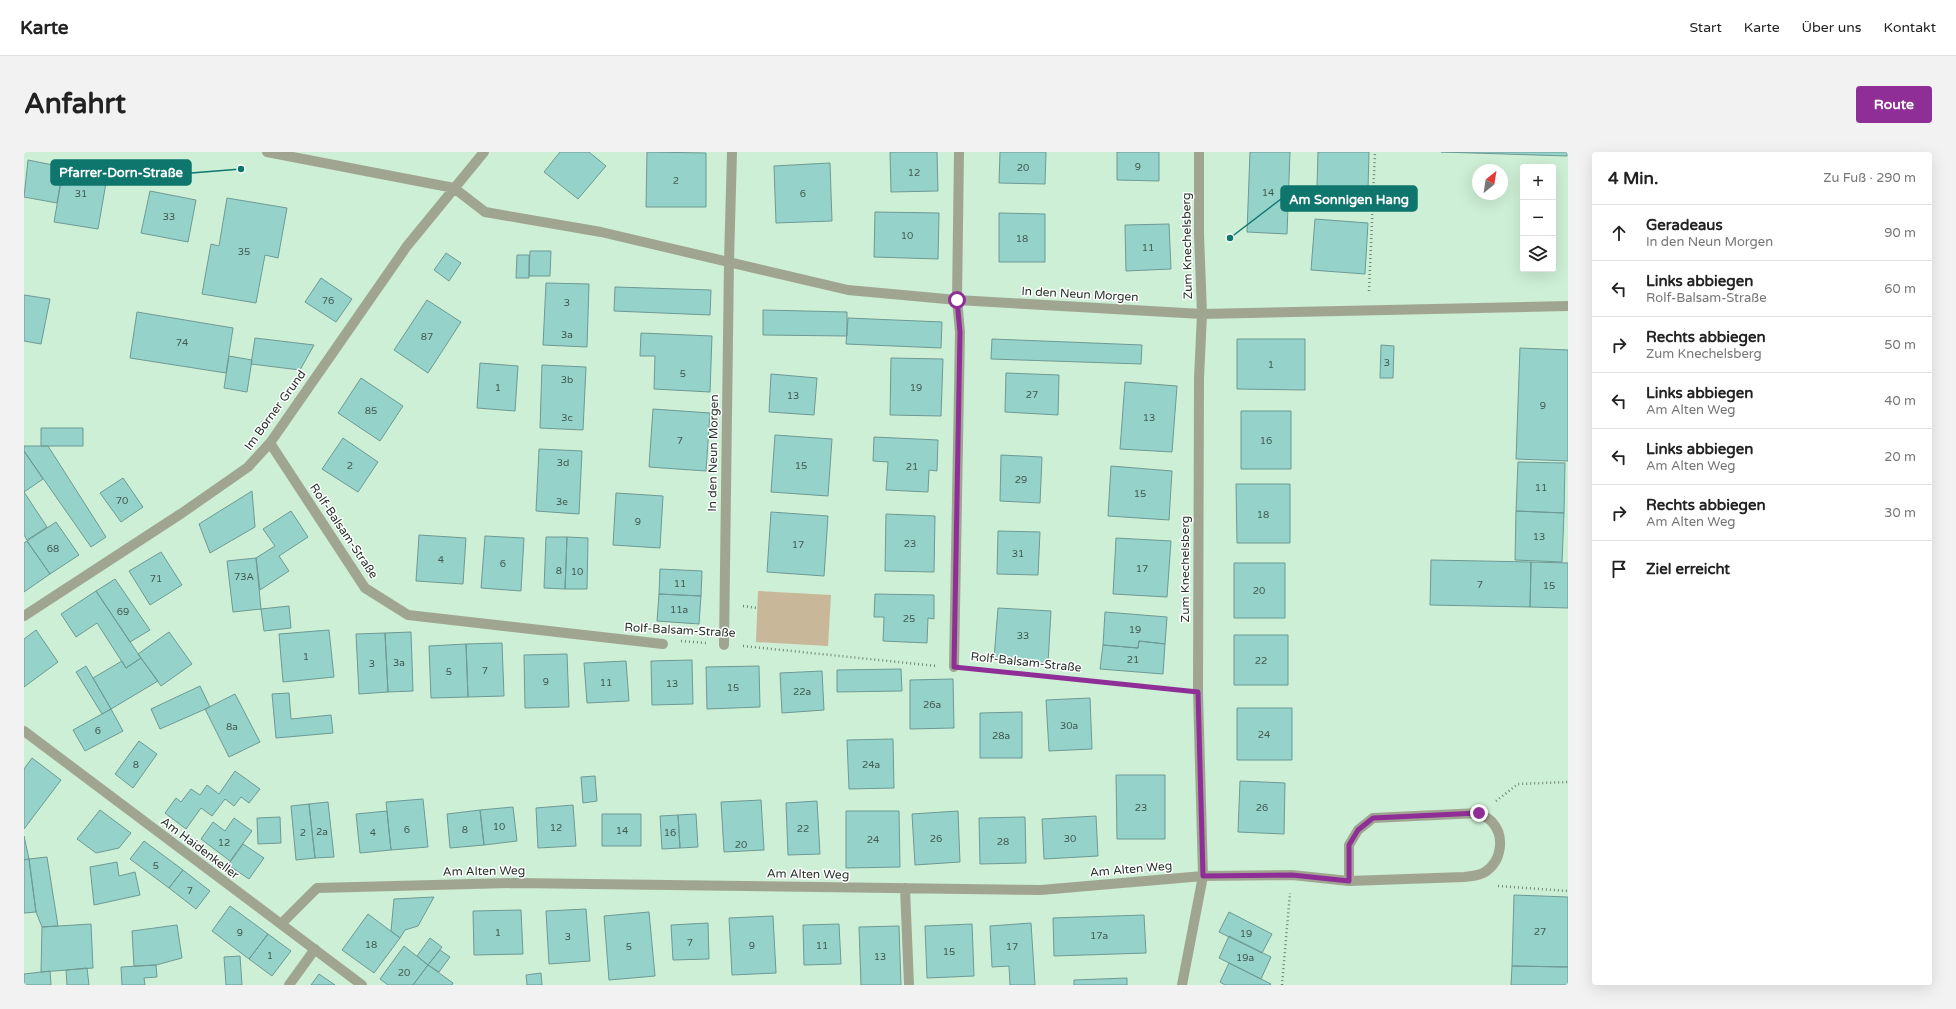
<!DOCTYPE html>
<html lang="de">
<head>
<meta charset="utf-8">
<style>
	body { margin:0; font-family:"Varela Round",sans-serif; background:#f2f2f2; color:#222 }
	.controls { position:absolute; right:12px; top:12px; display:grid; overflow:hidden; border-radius:4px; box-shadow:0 4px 16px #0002 }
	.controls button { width:36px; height:36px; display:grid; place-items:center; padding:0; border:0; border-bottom:1px solid #e0e0e0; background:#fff; color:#222; font:20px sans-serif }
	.compass { position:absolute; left:1448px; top:12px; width:36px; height:36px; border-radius:50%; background:#fff; box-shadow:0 4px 16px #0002; rotate:30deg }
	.stop { position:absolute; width:12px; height:12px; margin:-9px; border:3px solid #8e2e96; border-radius:50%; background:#fff }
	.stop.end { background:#8e2e96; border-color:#fff; box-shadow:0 1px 4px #0008 }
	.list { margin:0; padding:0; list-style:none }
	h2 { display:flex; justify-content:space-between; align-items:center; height:52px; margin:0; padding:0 16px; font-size:17px }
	h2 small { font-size:13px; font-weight:400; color:#767676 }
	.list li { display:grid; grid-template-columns:26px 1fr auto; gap:12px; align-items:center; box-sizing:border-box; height:56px; padding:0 16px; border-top:1px solid #e0e0e0 }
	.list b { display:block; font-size:15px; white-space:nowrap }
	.list p { margin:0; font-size:13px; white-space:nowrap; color:#767676 }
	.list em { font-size:13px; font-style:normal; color:#767676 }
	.icon { flex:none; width:22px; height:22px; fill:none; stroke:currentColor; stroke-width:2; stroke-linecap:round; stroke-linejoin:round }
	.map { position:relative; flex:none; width:1544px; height:833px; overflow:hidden; border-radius:4px }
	header { display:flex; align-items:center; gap:24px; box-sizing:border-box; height:56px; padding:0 20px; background:#fff; border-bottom:1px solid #e0e0e0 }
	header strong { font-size:19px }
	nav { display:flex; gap:22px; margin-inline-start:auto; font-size:14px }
	.intro { display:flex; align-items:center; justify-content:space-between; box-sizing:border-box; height:96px; padding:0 24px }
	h1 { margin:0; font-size:28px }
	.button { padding:10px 18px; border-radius:4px; background:#8e2e96; color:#fff; font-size:14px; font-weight:700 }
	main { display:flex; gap:24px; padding:0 24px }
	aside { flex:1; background:#fff; border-radius:4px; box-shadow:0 4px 16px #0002 }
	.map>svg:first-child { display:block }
</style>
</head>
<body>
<header>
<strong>Karte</strong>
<nav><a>Start</a><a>Karte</a><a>Über uns</a><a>Kontakt</a></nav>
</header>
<div class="intro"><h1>Anfahrt</h1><a class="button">Route</a></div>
<main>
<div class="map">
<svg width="1544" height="833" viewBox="0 0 1544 833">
	<rect width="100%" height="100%" fill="#cdefd5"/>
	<!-- green -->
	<path fill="#c8b799" d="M734,439l73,4 -3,51 -72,-4z"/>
	<!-- building -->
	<path fill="#95d2ca" stroke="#6d9a94" d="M536,0h29l17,14 -28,33 -34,-27z
		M623,0l59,1v54h-60z
		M866,0h47l1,39 -47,1z
		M976,0h46l-1,32 -46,-1z
		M1093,0h42v29l-42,-1z
		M1226,0h40l-3,82 -40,-2z
		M1294,0h51l-1,37 -51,-2z
		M1417,0h126v4z
		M4,8l35,7 -6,36 -33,-6z
		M806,11l2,58 -56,2 -2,-57z
		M38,24l44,7 -8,46 -44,-7z
		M126,39l46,9 -8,42 -47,-9z
		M203,46l60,10 -9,50 -13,-3 -9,48 -54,-9 9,-50 8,2z
		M851,60l64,1 -1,46 -64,-2z
		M975,61l46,1v48h-46z
		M1291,67l53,4 -3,51 -54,-4z
		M1145,72l2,45 -45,2 -1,-46z
		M506,99h21l-1,25h-21z
		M422,101l15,10 -12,18 -15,-11z
		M493,103h12v23h-13z
		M297,126l31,21 -16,23 -31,-20z
		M522,131l43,1 -2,63 -44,-2z
		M591,135l96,3 -1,25 -96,-4z
		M0,143l26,4 -9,45 -17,-3z
		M403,148l34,22 -33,51 -34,-23z
		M739,158l84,2v24l-84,-1z
		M113,160l96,16 -7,45 -96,-15z
		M824,166l94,4 -1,26 -95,-4z
		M617,181l71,3 -2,56 -56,-3 1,-33h-15z
		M231,186l59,7 -14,25 -49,-6z
		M968,187l150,6 -1,19 -150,-5z
		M1213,187h68v51l-68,-1z
		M1357,193l13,1 -1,32h-13z
		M1496,196l48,2v111l-52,-2z
		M205,204l23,4 -5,32 -23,-4z
		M867,206l52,1 -2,57 -51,-1z
		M456,211l38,3 -3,45 -38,-3z
		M518,213l44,2 -3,63 -43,-2z
		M982,221l53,2 -1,40 -53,-3z
		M747,222l46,4 -3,37 -45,-3z
		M337,226l42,28 -23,35 -42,-28z
		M1101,230l52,4 -5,66 -52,-3z
		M629,257l57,4 -4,58 -57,-4z
		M1217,259h50v58h-50z
		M17,276h42v18h-42z
		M751,283l57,4 -4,57 -57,-4z
		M850,285l64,3 -1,31 -8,-1 -1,22 -42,-2 2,-28 -15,-1z
		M319,286l35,24 -20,30 -36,-23z
		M0,294h24l58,91 -15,10 -67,-96z
		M515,297l43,2 -3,63 -43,-3z
		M0,299l19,28 -19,13z
		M977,303l41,2 -2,46 -40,-2z
		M1494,310l47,1 -1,50 -48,-2z
		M1087,314l61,5 -3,49 -61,-4z
		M99,326l20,29 -22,15 -21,-29z
		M1212,332h54v59h-53z
		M228,339l3,36 -45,26 -11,-29z
		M0,340l23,35 -20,13 -3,-5z
		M592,341l47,3 -3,52 -47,-3z
		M267,359l17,26 -29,19 10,15 -29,19 -4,-32 19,-12 -12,-17z
		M1492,359l48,2 -2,49 -47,-2z
		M747,360l57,4 -4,60 -57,-4z
		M862,362l49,2 -1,56 -49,-1z
		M32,370l23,33 -29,19 -23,-33z
		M974,379l42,1 -2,43 -41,-1z
		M395,383l47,3 -3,46 -47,-3z
		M461,384l39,2 -3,53 -40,-3z
		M522,385h21l-2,52 -21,-1z
		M543,385l21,1 -1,51h-22z
		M1092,386l55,3 -4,56 -54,-3z
		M3,389l23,33 -26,18v-49z
		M137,400l21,33 -32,20 -21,-34z
		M232,406l5,51 -28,3 -6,-51z
		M1407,408l100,2 -1,45 -100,-2z
		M1507,410l37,1v45l-38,-1z
		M1210,411h51v55h-51z
		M636,417l42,2 -1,25 -42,-2z
		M91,427l35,51 -20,12 -34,-51z
		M72,439l45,67 -15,10 -29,-45 -21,14 -15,-23z
		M635,442l42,2 -2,28 -42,-3z
		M851,442l59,1v24l-6,-1 -1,25 -44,-2 1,-24h-10z
		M265,454l2,22 -27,3 -3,-22z
		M974,456l53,3 -3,52 -54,-4z
		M1081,460l62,5 -2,27 -26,-3 -1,7 -35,-3z
		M12,478l22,32 -34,25v-48z
		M305,478l5,47 -51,5 -4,-48z
		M145,480l23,32 -31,22 -23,-32z
		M387,480l2,59 -25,1 -3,-59z
		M361,481l3,59 -29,2 -3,-60z
		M1210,483h54v50h-54z
		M1115,489l26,3 -2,30 -63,-5 3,-24 35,3z
		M478,491l2,53 -36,1 -2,-53z
		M442,492l2,53 -37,1 -2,-52z
		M543,502l2,53 -44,1 -1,-53z
		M117,506l17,23 -47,28 -18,-31 29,-17 4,7z
		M668,508l1,44 -41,1 -1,-44z
		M602,509l3,40 -42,2 -3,-40z
		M62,514l25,43 -9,5 -26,-42z
		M735,514l1,41 -53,2 -1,-42z
		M877,517l1,22 -65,1v-22z
		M798,519l2,39 -42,3 -2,-40z
		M929,527l1,49 -44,1v-49z
		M176,534l10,21 -50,22 -9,-20z
		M265,541l2,26 40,-4 2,18 -57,5 -4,-44z
		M211,542l25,48 -31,15 -24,-48z
		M1066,546l2,51 -43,2 -3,-51z
		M1213,556h55v52h-55z
		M87,557l12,22 -38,20 -12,-21z
		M998,560v46h-42v-45z
		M869,587l1,49 -45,1 -2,-49z
		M115,589l18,13 -24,34 -18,-14z
		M8,606l29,22 -37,49v-60z
		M211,619l25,18 -11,14 -8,-6 -7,9 -9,-7 -13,17 -11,-8 -15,21 -21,-16 11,-15 5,4 10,-13 9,6 7,-10 12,9z
		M1092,623h49v64h-48z
		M571,624l2,25 -14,2 -2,-26z
		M1216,629l45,2 -1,51 -46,-2z
		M399,647l5,48 -37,3 -5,-48z
		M737,648l3,50 -40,2 -3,-50z
		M793,649l3,53 -32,1 -2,-52z
		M304,650l6,55 -19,1 -6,-54z
		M285,652l6,54 -19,2 -5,-54z
		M549,653l3,41 -38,2 -2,-40z
		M489,655l4,34 -33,4 -4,-35z
		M76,658l31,23 -12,15 -23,5 -19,-14z
		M456,658l4,35 -34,3 -3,-34z
		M363,659l4,39 -31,3 -4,-39z
		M822,659h53l1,56 -54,1z
		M934,659l2,51 -45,3 -3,-51z
		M578,662h39v32h-39z
		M672,662l2,33 -18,1 -2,-33z
		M654,663l2,33 -18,1 -2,-33z
		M1072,664l2,40 -54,3 -2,-40z
		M256,665l1,26 -23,1 -1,-26z
		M1001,665l1,46 -46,1 -1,-46z
		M210,666l18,13 -22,30 -29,-22 12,-17 12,9z
		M0,684l5,23 -5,1z
		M120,689l39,29 -14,18 -39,-29z
		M219,692l21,14 -15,21 -21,-14z
		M23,705l11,69 -16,1 -6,-15 -7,-53z
		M5,707l7,53 -12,1v-53z
		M93,710l2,14 16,-4 5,23 -46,10 -4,-38z
		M159,718l27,21 -14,18 -27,-21z
		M1490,743l54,2v70l-56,-1z
		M410,745l-16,29 -13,4 -5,8 -9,-7 3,-32z
		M206,754l38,28 -19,25 -37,-28z
		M562,757l4,52 -41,3 -3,-53z
		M497,758l2,44 -49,1 -1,-44z
		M625,760l6,64 -46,4 -5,-64z
		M1205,760l43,22 -10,19 -43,-21z
		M344,762l32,24 -26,35 -32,-23z
		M1120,763l2,38 -92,3 -1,-38z
		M749,764l3,57 -44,2 -3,-57z
		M684,771l1,36 -36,1 -2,-35z
		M1007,771l4,62h-25l-1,-19 -17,1 -2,-41z
		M67,772l2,44 -52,4 1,-45z
		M815,772l2,40 -37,1 -1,-40z
		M948,772l2,52 -47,2 -2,-52z
		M153,773l5,33 -26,7 -22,1 -2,-35z
		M875,774l2,59h-40l-2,-58z
		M244,782l23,17 -19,25 -23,-17z
		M1205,784l42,21 -10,22 -42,-21z
		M406,786l12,9 -14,18 -11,-9z
		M380,794l24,19 -15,20h-25l-8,-6z
		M416,798l10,7 -11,15 -11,-7z
		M216,804l2,29h-16l-2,-28z
		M1205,811l42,21 -1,1h-45l-5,-3z
		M132,813l1,12 -13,1 1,7h-23l-1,-18z
		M404,813l25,18 -1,2h-39z
		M1488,814l56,1v18h-57z
		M63,816l2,17h-22l-1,-15z
		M26,819l1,14h-27v-11z
		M517,821l1,12h-15l-1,-10z
		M295,822l16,11h-24z
		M1103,826v7h-53v-5z"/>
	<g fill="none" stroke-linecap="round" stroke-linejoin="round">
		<!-- path -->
		<path stroke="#728877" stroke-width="2.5" stroke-dasharray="1 3" stroke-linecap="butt" d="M1345,139l6,-139
			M719,454l14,2
			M657,489l25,2
			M719,494l194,20
			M948,517l208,21
			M1472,649l22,-17 50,-2
			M1474,734l70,5
			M1258,833l8,-92"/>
		<!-- minor -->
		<path stroke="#a0a591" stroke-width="10" d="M243,0l187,36 31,24 116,20 247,58 109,10 245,14 366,-8
			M246,291l95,145 43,27 255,29
			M0,464l158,-103 66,-46 22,-24 137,-197 77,-94
			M700,493l5,-384 3,-109
			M930,515l6,-335 -3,-32 2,-148
			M0,579l338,254
			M881,736l4,97
			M257,772l36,-36 197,-5 527,7 162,-14 89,-1 57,6 115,-4c8,-1 15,-1 21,-5 17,-11 20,-36 7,-50 -3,-4 -9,-6 -13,-9l-106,5 -15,12 -9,15v36
			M265,833l26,-36
			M1158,833l21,-109 -5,-184 1,-314 3,-64 -3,-80v-82"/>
	</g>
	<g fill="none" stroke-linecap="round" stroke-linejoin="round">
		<!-- route -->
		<path stroke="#8e2e96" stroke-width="5" d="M933,148l3,32 -6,335 244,25 5,184 89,-1 57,6v-36l9,-15 15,-12 106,-5"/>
	</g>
	<g text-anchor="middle" stroke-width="3" stroke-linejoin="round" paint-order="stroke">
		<!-- number labels -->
		<g font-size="10" fill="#425b51">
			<text x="1114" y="18">9</text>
			<text x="999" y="19">20</text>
			<text x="890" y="24">12</text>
			<text x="652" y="32">2</text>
			<text x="1244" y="44">14</text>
			<text x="57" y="45">31</text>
			<text x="779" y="45">6</text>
			<text x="145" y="68">33</text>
			<text x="883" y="87">10</text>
			<text x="998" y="90">18</text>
			<text x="1124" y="99">11</text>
			<text x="220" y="103">35</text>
			<text x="304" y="152">76</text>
			<text x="543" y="154">3</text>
			<text x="543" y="186">3a</text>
			<text x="403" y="188">87</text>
			<text x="158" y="194">74</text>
			<text x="1363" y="214">3</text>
			<text x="1247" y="216">1</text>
			<text x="659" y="225">5</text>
			<text x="543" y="231">3b</text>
			<text x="474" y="239">1</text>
			<text x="892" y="239">19</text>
			<text x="1008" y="246">27</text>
			<text x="769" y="247">13</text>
			<text x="1519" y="257">9</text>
			<text x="347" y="262">85</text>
			<text x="543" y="269">3c</text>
			<text x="1125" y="269">13</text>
			<text x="656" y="292">7</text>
			<text x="1242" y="292">16</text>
			<text x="539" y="314">3d</text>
			<text x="326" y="317">2</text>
			<text x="777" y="317">15</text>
			<text x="888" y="318">21</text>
			<text x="997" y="331">29</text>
			<text x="1517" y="339">11</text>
			<text x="1116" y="345">15</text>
			<text x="98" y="352">70</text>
			<text x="538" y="353">3e</text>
			<text x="1239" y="366">18</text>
			<text x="614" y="373">9</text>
			<text x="1515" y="388">13</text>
			<text x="886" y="395">23</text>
			<text x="774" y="396">17</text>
			<text x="29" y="400">68</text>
			<text x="994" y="405">31</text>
			<text x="417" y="411">4</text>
			<text x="479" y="415">6</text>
			<text x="1118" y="420">17</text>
			<text x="535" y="422">8</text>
			<text x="553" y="423">10</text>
			<text x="220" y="428">73A</text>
			<text x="132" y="430">71</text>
			<text x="656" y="435">11</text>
			<text x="1456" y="436">7</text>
			<text x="1525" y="437">15</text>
			<text x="1235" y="442">20</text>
			<text x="655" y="461">11a</text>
			<text x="99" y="463">69</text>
			<text x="885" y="470">25</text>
			<text x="1111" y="481">19</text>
			<text x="999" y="487">33</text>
			<text x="282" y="508">1</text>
			<text x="1109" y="511">21</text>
			<text x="1237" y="512">22</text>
			<text x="375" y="514">3a</text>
			<text x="348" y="515">3</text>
			<text x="461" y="522">7</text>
			<text x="425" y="523">5</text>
			<text x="522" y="533">9</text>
			<text x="582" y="534">11</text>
			<text x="648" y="535">13</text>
			<text x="709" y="539">15</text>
			<text x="778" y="543">22a</text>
			<text x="908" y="556">26a</text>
			<text x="1045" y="577">30a</text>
			<text x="208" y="578">8a</text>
			<text x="74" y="582">6</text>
			<text x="1240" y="586">24</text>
			<text x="977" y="587">28a</text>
			<text x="112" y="616">8</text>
			<text x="847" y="616">24a</text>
			<text x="1117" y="659">23</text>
			<text x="1238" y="659">26</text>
			<text x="475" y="678">10</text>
			<text x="532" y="679">12</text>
			<text x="779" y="680">22</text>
			<text x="383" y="681">6</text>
			<text x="441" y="681">8</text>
			<text x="598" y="682">14</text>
			<text x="298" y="683">2a</text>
			<text x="279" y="684">2</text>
			<text x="349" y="684">4</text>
			<text x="646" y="684">16</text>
			<text x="912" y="690">26</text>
			<text x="1046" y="690">30</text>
			<text x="849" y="691">24</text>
			<text x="979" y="693">28</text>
			<text x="200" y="694">12</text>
			<text x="717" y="696">20</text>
			<text x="132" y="717">5</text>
			<text x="166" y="742">7</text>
			<text x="1516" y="783">27</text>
			<text x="216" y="784">9</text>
			<text x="474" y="784">1</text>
			<text x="1222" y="785">19</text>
			<text x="1075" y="787">17a</text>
			<text x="544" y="788">3</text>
			<text x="666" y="794">7</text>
			<text x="347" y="796">18</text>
			<text x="728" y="797">9</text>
			<text x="798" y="797">11</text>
			<text x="605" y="798">5</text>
			<text x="988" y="798">17</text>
			<text x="925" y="803">15</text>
			<text x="246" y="807">1</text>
			<text x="856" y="808">13</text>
			<text x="1221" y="809">19a</text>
			<text x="380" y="824">20</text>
		</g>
		<!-- street labels -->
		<g font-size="12" fill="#263329" stroke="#fff">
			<text transform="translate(1163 94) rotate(-91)" y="4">Zum Knechelsberg</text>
			<text transform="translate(1056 142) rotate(3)" y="4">In den Neun Morgen</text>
			<text transform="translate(251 258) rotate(-54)" y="4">Im Borner Grund</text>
			<text transform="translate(689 301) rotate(-89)" y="4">In den Neun Morgen</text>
			<text transform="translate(320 379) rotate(56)" y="4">Rolf-Balsam-Straße</text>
			<text transform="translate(1161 417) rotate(-90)" y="4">Zum Knechelsberg</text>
			<text transform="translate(656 478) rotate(3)" y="4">Rolf-Balsam-Straße</text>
			<text transform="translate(1002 510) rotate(6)" y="4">Rolf-Balsam-Straße</text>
			<text transform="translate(176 696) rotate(37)" y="4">Am Haidenkeller</text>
			<text transform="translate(1107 717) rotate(-5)" y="4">Am Alten Weg</text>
			<text transform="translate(460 719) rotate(-1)" y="4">Am Alten Weg</text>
			<text transform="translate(784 722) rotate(1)" y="4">Am Alten Weg</text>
		</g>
	</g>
	<!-- callouts -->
	<path fill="none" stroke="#0f766e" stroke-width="1.5" d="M217 17L167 21M1206 86L1257 47"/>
	<g fill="#0f766e" stroke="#fff" stroke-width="1.5">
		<circle cx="217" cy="17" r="4"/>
		<circle cx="1206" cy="86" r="4"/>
	</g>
	<g fill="#0f766e" stroke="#0f766e" stroke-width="1.5">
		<rect x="27" y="8" width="140" height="25" rx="4"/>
		<rect x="1257" y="34" width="136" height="25" rx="4"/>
	</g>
	<g font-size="13" text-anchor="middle" font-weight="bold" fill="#fff">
		<text x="97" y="25">Pfarrer-Dorn-Straße</text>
		<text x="1325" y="52">Am Sonnigen Hang</text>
	</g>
</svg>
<div class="controls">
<button>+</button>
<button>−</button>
<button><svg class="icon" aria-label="layers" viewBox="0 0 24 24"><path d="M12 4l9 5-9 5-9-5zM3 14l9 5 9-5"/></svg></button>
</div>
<svg class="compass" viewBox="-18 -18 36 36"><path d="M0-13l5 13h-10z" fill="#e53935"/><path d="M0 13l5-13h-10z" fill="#767676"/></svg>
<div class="stop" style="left:933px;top:148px"></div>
<div class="stop end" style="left:1455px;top:661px"></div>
</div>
<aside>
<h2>4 Min.<small>Zu Fuß · 290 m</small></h2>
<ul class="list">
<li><svg class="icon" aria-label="ahead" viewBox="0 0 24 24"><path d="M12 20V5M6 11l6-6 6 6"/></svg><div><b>Geradeaus</b><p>In den Neun Morgen</p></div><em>90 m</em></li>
<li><svg class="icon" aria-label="left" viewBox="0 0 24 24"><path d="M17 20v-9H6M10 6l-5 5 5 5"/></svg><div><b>Links abbiegen</b><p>Rolf-Balsam-Straße</p></div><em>60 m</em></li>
<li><svg class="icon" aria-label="right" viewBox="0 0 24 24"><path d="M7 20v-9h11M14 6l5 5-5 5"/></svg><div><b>Rechts abbiegen</b><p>Zum Knechelsberg</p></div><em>50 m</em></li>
<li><svg class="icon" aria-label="left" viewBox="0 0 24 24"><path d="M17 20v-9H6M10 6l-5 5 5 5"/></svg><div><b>Links abbiegen</b><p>Am Alten Weg</p></div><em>40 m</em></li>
<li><svg class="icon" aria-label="left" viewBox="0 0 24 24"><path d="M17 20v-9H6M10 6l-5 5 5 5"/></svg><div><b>Links abbiegen</b><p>Am Alten Weg</p></div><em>20 m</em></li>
<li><svg class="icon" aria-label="right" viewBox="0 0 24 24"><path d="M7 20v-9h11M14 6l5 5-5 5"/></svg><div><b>Rechts abbiegen</b><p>Am Alten Weg</p></div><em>30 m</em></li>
<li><svg class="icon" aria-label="arrive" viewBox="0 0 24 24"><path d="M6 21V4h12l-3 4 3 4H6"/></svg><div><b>Ziel erreicht</b></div></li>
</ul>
</aside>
</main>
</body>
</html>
